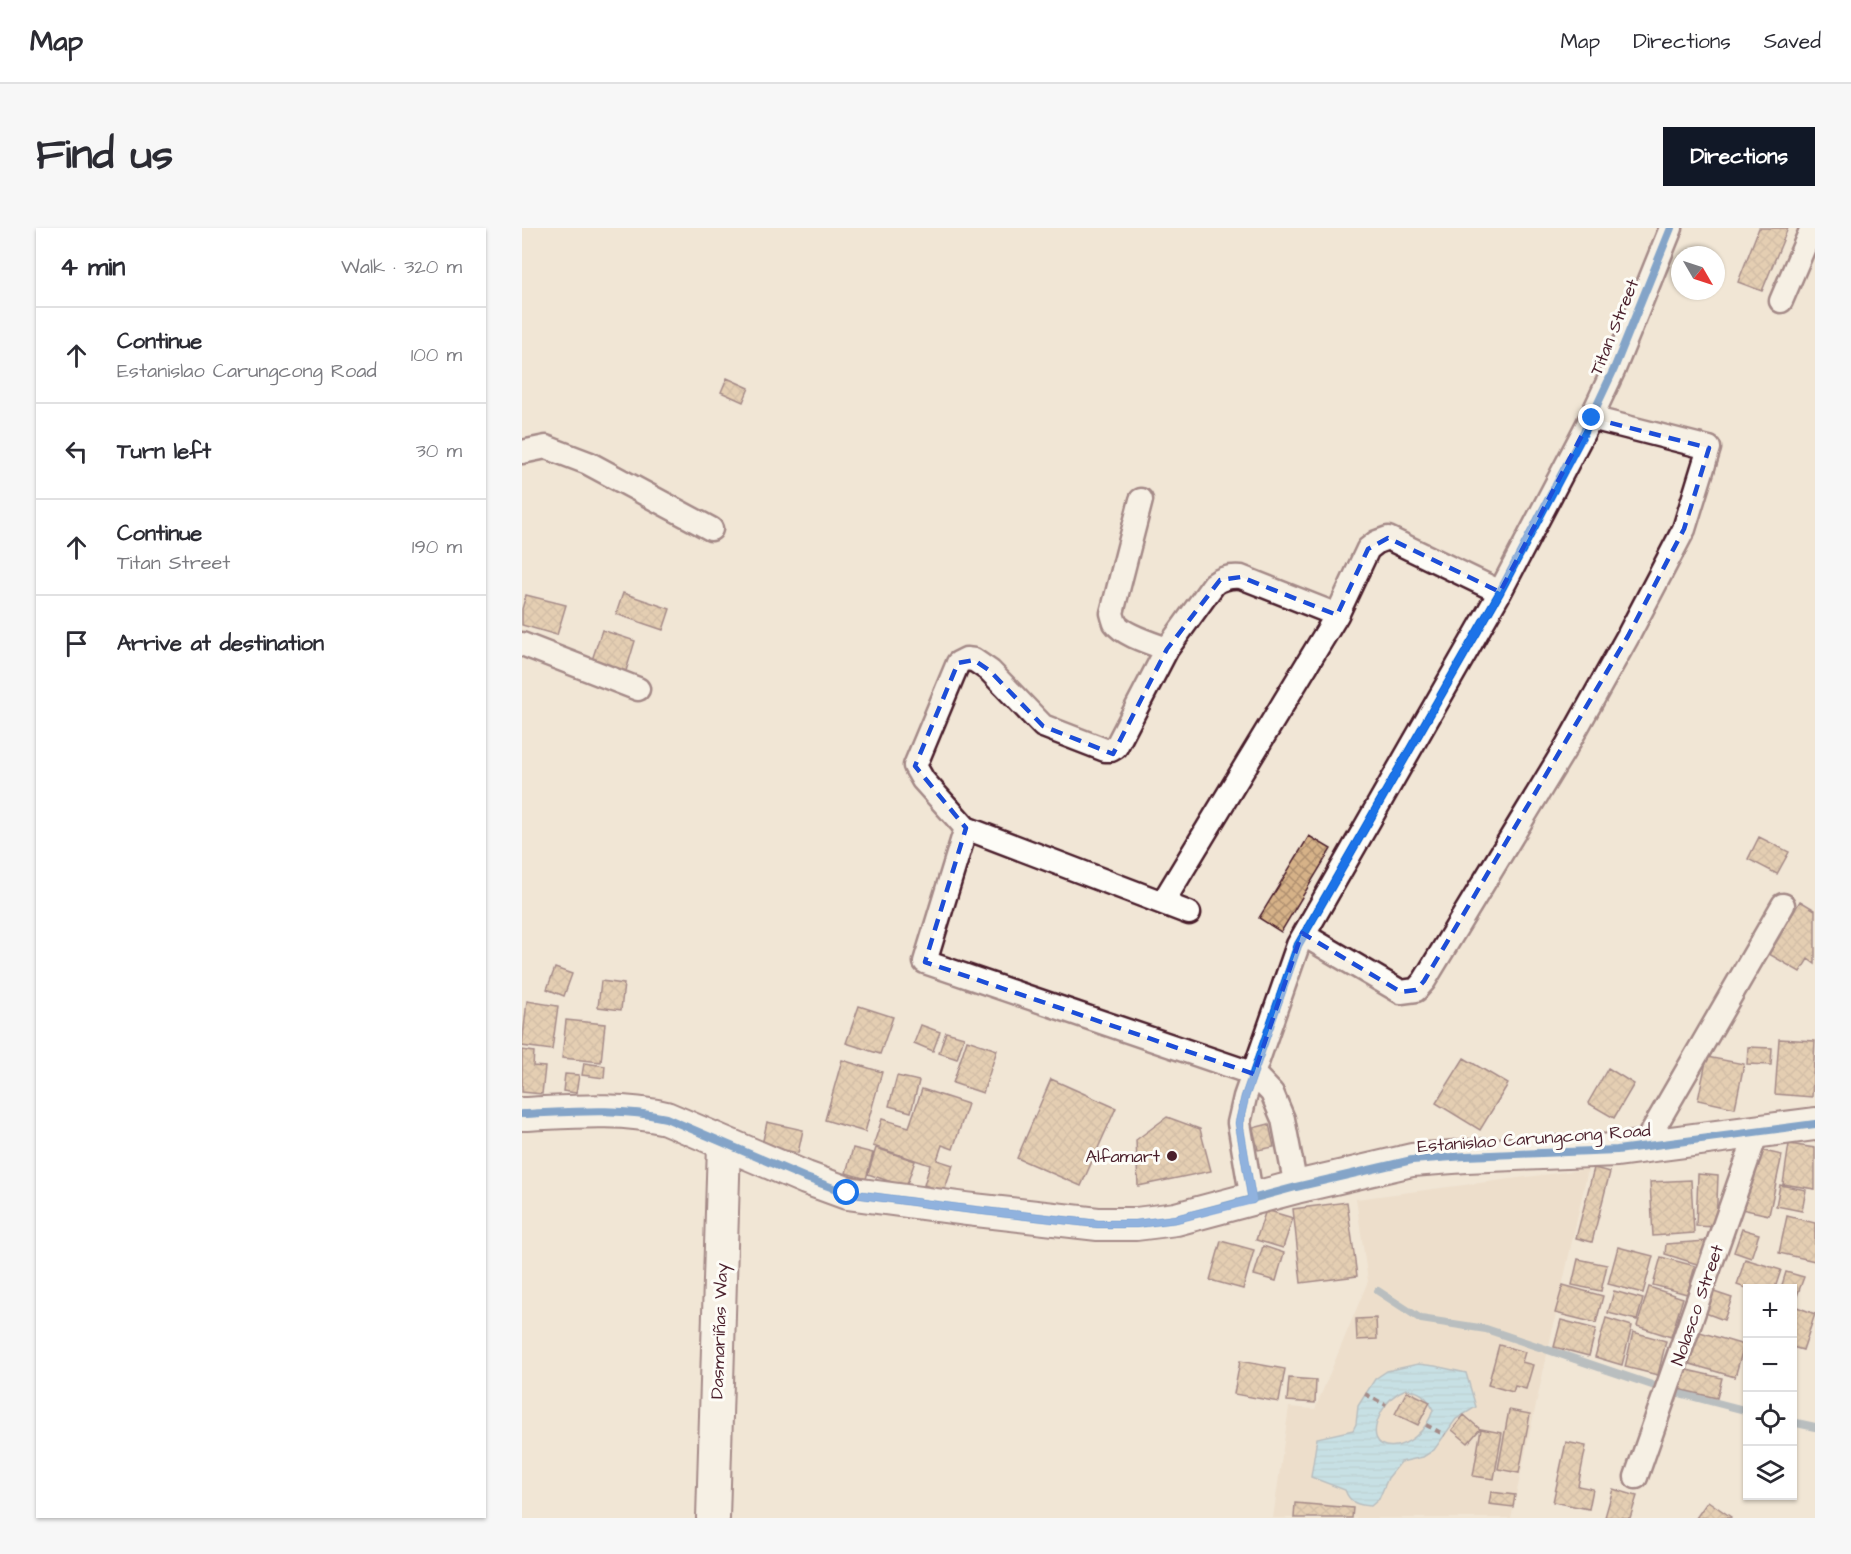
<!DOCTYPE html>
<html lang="en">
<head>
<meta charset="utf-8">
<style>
	body { margin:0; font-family:"Architects Daughter",sans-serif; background:#f7f7f7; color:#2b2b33 }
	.controls { position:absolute; right:18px; bottom:18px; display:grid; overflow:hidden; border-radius:0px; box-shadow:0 2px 4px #0004 }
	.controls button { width:54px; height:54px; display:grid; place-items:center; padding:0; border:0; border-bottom:2px solid #e1e1e2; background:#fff; color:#2b2b33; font:30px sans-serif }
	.compass { position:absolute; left:1149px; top:18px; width:54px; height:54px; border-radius:50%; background:#fff; box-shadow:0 2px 4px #0004; rotate:129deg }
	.stop { position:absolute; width:18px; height:18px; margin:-14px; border:4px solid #1a73e8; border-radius:50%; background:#fff }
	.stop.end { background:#1a73e8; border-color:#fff; box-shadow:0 2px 6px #0008 }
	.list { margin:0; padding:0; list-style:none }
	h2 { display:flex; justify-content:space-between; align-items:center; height:78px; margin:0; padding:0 24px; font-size:26px }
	h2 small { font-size:20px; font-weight:400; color:#7c7c81 }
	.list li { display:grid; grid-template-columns:39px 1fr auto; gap:18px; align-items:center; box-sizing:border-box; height:96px; padding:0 24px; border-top:2px solid #e1e1e2 }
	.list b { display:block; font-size:22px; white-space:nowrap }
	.list p { margin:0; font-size:20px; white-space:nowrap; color:#7c7c81 }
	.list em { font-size:20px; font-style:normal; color:#7c7c81 }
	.icon { flex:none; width:33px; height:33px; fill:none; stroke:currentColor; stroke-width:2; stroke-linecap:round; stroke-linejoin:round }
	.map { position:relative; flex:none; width:1293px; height:1290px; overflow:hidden; border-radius:0px }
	header { display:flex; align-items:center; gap:36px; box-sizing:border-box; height:84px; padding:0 30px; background:#fff; border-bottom:2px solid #e1e1e2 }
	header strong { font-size:28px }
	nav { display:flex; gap:33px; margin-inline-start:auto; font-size:21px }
	.intro { display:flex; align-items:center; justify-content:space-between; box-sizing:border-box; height:144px; padding:0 36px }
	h1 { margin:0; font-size:42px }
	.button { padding:15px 27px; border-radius:0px; background:#111827; color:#fff; font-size:21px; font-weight:700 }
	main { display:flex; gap:36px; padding:0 36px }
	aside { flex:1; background:#fff; border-radius:0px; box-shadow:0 2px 4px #0004 }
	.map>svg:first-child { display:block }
</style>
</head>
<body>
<header>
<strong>Map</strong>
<nav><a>Map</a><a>Directions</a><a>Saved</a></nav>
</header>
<div class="intro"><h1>Find us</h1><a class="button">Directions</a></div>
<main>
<aside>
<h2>4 min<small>Walk · 320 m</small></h2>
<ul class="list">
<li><svg class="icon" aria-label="ahead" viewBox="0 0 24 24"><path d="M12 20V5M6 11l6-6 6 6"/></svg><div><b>Continue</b><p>Estanislao Carungcong Road</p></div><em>100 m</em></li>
<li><svg class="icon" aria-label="left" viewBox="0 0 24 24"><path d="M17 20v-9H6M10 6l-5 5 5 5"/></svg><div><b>Turn left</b></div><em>30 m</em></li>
<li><svg class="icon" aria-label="ahead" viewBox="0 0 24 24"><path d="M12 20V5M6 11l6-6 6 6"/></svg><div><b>Continue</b><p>Titan Street</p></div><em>190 m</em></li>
<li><svg class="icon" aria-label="arrive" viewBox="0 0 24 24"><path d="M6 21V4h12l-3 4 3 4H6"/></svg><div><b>Arrive at destination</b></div></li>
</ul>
</aside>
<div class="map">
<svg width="1293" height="1290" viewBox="0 0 1293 1290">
	<defs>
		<pattern id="water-rules" width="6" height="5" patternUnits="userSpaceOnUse" patternTransform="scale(1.5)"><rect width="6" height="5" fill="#95daf7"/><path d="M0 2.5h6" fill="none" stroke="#82bbd4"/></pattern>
		<pattern id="building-cross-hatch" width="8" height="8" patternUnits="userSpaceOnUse" patternTransform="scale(1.5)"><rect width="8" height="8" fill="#d6b288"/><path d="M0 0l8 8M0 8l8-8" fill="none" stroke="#b0906f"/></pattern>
	</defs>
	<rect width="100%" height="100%" fill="#f1e6d6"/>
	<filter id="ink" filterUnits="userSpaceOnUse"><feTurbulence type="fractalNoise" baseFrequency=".0167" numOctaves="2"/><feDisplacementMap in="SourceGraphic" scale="12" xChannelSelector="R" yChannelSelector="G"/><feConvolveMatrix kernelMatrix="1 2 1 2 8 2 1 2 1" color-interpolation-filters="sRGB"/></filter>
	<g filter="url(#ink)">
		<!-- built -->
		<path fill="#e9d6bf" d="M1066,941l-77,349h-238l16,-111 26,2 53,-128 -12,-82z"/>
		<!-- water -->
		<path fill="url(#water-rules)" stroke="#778fa5" stroke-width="1.5" fill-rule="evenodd" d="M896,1136l17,2 31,7 10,34 -20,12 -22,31 -11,7 -22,5 -13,16 -9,21 -8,7c-14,-1 -21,-3 -26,-16l-34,-13 6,-39 36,-8 3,-6 2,-18 17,-27 12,-8zM884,1161c14,2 22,8 27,21 -14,46 -78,51 -51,1 6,-11 13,-18 24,-22z"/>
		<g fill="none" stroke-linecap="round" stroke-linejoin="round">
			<!-- stream -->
			<path stroke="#778fa5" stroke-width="8" d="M856,1063l43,28 65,10 166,56
				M1157,1165l69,18
				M1270,1194l23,5"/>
		</g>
		<!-- building -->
		<path fill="url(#building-cross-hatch)" stroke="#4a1f2b" stroke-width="1.5" d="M1237,0h29l-26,63 -24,-9z
			M205,150l22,10 -6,14 -22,-10z
			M101,365l47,16 -7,21 -47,-16z
			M4,367l40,10 -9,30 -35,-10v-16z
			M80,402l33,11 -9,30 -34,-11z
			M787,608l22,13 -50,83 -22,-14z
			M1237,609l30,15 -12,22 -29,-15z
			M1278,673l15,9v54l-7,-5 -8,13 -31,-18z
			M33,740l17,6 -8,22 -17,-7z
			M79,753l23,3 -3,26 -23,-3z
			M5,773l31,5 -6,44 -30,-4z
			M337,778l34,11 -13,37 -34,-11z
			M44,792l39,4 -4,38 -39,-4z
			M399,797l19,7 -7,19 -19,-8z
			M424,804l18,5 -7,22 -18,-6z
			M1257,811l36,2 -3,56 -37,-3z
			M445,812l30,10 -14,43 -30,-10z
			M1226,819l24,1 -1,17 -24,-1z
			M0,822l12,2 -1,14 12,1 -3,27 -20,-2z
			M1185,829l37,7 -9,44 -37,-8z
			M942,830l44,26 -28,46 -44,-27z
			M320,832l40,12 -17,60 -40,-12z
			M62,835l21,3 -1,12 -22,-3z
			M1086,840l26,16 -20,34 -26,-15z
			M43,846l14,1 -3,18 -13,-2z
			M375,848l22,5 -8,31 -22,-6z
			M529,851l65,29 -35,78 -64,-28z
			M400,861l46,15 -15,45 -11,-4 -5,15 16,5 -9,27 -20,-7 6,-20 -57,-19 9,-27 27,8z
			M645,889l33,12 11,42 -73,15 -2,-46z
			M245,894l36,8 -5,23 -36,-8z
			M747,896l5,23 -16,3 -5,-22z
			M1267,916l26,4v41l-32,-5z
			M331,920l20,5 -7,26 -20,-6z
			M354,920l39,13 -9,26 -38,-13z
			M1233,921l27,6 -13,60 -28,-6z
			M1072,940l16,4 -18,70 -16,-4z
			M1176,946l20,2 -2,51 -20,-1z
			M1169,952l3,53 -41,3 -3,-54z
			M1258,957l26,5 -4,21 -26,-5z
			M825,974l10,74 -56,7 -8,-74z
			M744,982l27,8 -10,30 -27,-8z
			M1265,988l28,7v38l-36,-8z
			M1220,1001l17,5 -8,24 -17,-6z
			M699,1013l33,9 -11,39 -33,-9z
			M1184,1013l-6,24 -35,-11 1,-10z
			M741,1018l21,7 -8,28 -22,-6z
			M1096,1019l35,9 -10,37 -35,-9z
			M1139,1029l34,9 -8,28 -34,-9z
			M1056,1031l29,6 -6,26 -29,-6z
			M1223,1031l36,11 -6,18 -27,1 -11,-4z
			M1264,1044l18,5 -7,19 -5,-1v-7h-11z
			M1041,1057l40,11 -7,27 -41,-10z
			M1127,1059l34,11 -12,39 -34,-11z
			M1186,1062l24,8 -8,22 -24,-9z
			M1092,1063l29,8 -6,21 -29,-7z
			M1275,1079l18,7 -12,36 -11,-3v-30z
			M854,1090l1,21 -20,1 -1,-21z
			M1084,1090l26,8 -10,39 -27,-8z
			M1039,1092l35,9 -7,27 -35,-9z
			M1171,1102l51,15 -9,32 -52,-15z
			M1111,1104l33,9 -8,34 -33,-8z
			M977,1117l26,7 -3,10 11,3 -7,24 -11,-3 -2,6 -25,-7z
			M718,1133l45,8 -6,33 -45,-8z
			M1161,1141l39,9 -5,20 -39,-9z
			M767,1150l27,2 -1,23 -28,-2z
			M885,1163l23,11 -12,23 -23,-11z
			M987,1182l21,4 -11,59 -21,-4z
			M942,1187l16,14 -12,14 -16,-13z
			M959,1201l21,4 -8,46 -21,-3z
			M1044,1214l20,4 -8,40 15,3 -4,20 -36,-7z
			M1091,1261l24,7 -7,22 -25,-1z
			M969,1264l24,3 -2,12 -24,-3z
			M1186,1273l23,16 -1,1h-34z
			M773,1275l58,5 -1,10h-58z"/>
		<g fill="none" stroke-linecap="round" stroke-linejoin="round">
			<!-- street casing -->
			<g stroke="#4a1f2b" stroke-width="27">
				<path id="street" d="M1259,73l31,-73
					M0,224l24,-5 42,16 123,66
					M619,272l-29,113c1,4 2,7 3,10 8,12 39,21 52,26
					M0,416l116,45
					M444,600l-41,134 329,112 18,19 11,26 13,68
					M641,674l174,-287 31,-66 9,-7 11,-4 112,54
					M667,685l-223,-85 -43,-48 -8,-14 43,-103 8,-4 8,1 16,11 53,55 62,24h6l5,-3 51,-98 47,-65c8,-6 17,-8 27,-7l96,38
					M782,707l97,57 15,-2 8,-9 142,-234 62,-111 56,-107 25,-81 -118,-30
					M1121,919l140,-242
					M730,972l-13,-77 6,-26 53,-152 202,-353 91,-174 23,-49 57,-141
					M1114,1249l121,-345"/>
			</g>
			<!-- secondary casing -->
			<g stroke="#4a1f2b" stroke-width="36">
				<path id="secondary" d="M0,886c48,-2 97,-7 144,4l140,60 41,15 119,16 132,15h38l40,-5 120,-32 116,-27 54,-4 151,-6 198,-26
					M191,1290l11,-374"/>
			</g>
			<!-- path -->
			<path stroke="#4a1f2b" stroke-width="4" stroke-dasharray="6 4.5" stroke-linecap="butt" d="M843,1166l21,11
				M904,1197l19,10"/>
			<!-- street -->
			<use href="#street" stroke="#fdfcf7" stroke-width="22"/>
			<!-- secondary -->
			<use href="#secondary" stroke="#fdfcf7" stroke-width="32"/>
			<!-- cycleway casing -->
			<g stroke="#fdfcf7" stroke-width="11">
				<path id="cycleway" d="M0,886c48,-2 97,-7 144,4l140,60 41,15 119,16 132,15h38l40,-5 120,-32 116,-27 54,-4 151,-6 198,-26
					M730,972l-13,-77 6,-26 53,-152 202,-353 91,-174 23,-49 57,-141"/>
			</g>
			<!-- cycleway -->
			<use href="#cycleway" stroke="#0057b8" stroke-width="8"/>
		</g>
	</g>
	<g fill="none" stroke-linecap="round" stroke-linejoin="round" filter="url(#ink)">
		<!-- route -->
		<path stroke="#1a73e8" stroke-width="8" d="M325,965l119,16 132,15h38l40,-5 76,-19 -13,-77 6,-26 53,-152 202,-353 92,-174"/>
	</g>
	<!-- marked area -->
	<path d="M0 0H1293V1290H0ZM1069,190l118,30 -25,81 -56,107 -204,345 -8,9 -15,2 -99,-59 -48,141 -329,-112 41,-134 -51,-62 43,-103 16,-3 16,11 53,55 70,28 54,-105 53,-69 21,-3 96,38 31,-66 20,-11 112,54z" fill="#f1e6d6" fill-opacity=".55" fill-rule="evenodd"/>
	<path fill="none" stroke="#1d4ed8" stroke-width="4.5" stroke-dasharray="12 8" stroke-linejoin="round" d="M1069,190l118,30 -25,81 -56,107 -204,345 -8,9 -15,2 -99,-59 -48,141 -329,-112 41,-134 -51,-62 43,-103 16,-3 16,11 53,55 70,28 54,-105 53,-69 21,-3 96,38 31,-66 20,-11 112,54z"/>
	<!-- markers -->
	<circle fill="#4a1f2b" stroke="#fdfcf7" stroke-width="2" cx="650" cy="928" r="6"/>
	<g text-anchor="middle" stroke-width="6" stroke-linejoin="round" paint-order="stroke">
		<!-- street labels -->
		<g font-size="18" fill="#4a1f2b" stroke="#fdfcf7">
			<text transform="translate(1092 99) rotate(-68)" y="6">Titan Street</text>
			<text transform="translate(1012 910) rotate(-4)" y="6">Estanislao Carungcong Road</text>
			<text transform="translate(1175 1077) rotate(-71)" y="6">Nolasco Street</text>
			<text transform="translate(197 1103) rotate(-88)" y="6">Dasmariñas Way</text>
		</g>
		<!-- poi labels -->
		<g font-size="18" fill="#4a1f2b" stroke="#fdfcf7" text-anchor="end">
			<text x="638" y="934">Alfamart</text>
		</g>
	</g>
</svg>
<div class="controls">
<button>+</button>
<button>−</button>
<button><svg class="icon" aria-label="locate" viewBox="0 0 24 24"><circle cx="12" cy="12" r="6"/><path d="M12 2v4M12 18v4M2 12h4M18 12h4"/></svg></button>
<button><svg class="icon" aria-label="layers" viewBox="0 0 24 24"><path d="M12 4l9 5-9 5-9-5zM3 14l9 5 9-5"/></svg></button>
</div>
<svg class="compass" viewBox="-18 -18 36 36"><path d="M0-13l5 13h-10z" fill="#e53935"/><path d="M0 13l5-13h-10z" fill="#7c7c81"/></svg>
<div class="stop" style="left:325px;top:965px"></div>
<div class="stop end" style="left:1070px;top:190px"></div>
</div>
</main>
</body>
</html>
